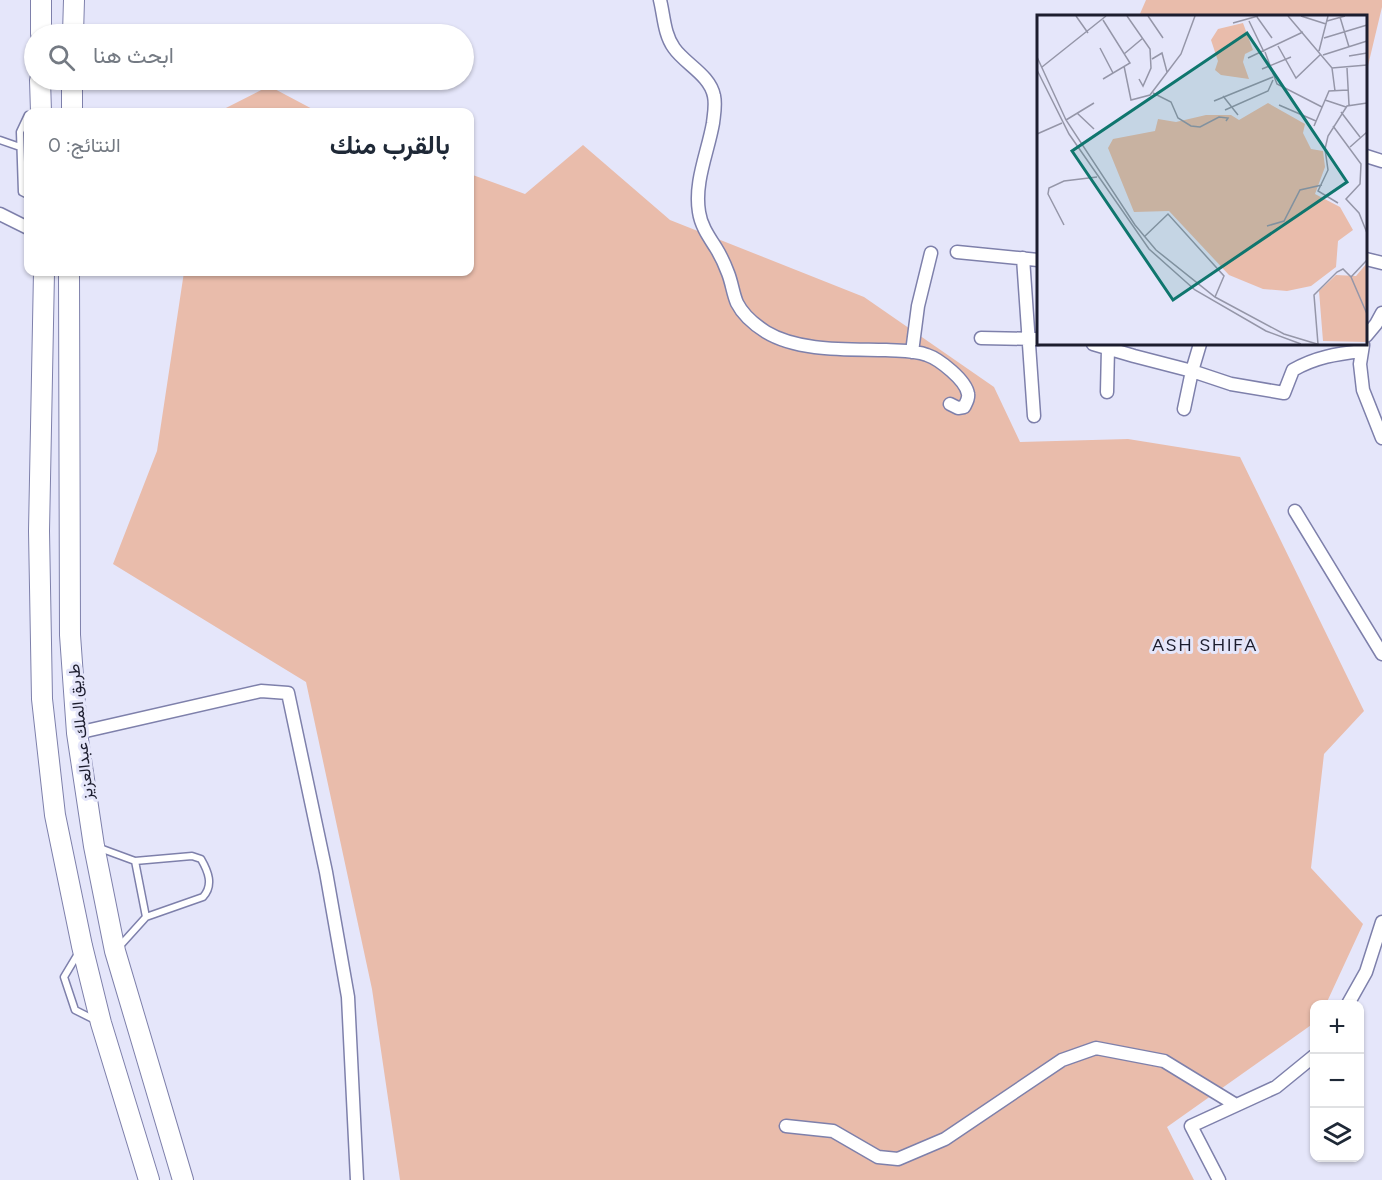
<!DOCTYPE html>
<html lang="ar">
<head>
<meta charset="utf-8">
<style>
	body { margin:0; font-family:Figtree,Vazirmatn,sans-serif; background:#f2f2f3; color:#1f2937; direction:rtl }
	.controls { position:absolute; right:18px; bottom:18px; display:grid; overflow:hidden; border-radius:12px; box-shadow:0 2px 4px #0004 }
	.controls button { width:54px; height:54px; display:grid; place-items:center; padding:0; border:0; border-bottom:2px solid #e0e1e3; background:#fff; color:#1f2937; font:30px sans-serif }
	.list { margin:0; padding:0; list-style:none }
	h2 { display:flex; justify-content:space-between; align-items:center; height:78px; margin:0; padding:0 24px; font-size:26px }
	h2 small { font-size:20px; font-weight:400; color:#747a83 }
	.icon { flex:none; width:33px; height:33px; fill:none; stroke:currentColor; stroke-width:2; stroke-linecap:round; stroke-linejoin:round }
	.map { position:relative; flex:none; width:1382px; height:1180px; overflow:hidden; direction:ltr }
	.search { position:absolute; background:#fff; box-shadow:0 2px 4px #0004; left:24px; top:24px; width:450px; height:66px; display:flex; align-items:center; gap:15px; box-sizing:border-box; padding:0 21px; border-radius:33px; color:#747a83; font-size:22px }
	.panel { position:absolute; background:#fff; box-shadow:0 2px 4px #0004; left:24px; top:108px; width:450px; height:168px; border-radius:12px; direction:rtl }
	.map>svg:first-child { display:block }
</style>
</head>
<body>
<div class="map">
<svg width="1382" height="1180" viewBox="0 0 1382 1180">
	<rect width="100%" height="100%" fill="#e5e6fa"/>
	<!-- green -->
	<path fill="#e9bcab" d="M1146,0h236v7l-16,67v-58h-227z
		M269,86l49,26h-100z
		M583,145l87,75 194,77 130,90 26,55 108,-3 112,18 124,254 -40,43 -13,114 52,56 -37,80h-12v19l-147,104 27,53h-794l-28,-191 -66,-307 -193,-118 44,-113 27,-179h286v-98l55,20z"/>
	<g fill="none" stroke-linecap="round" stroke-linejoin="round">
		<!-- service casing -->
		<g stroke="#7e80ab" stroke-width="9">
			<path id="service" d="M28,115l-8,17 2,60 6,3
				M0,140l20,7
				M97,847l38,14 57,-5 9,3c7,12 13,26 2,38l-57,20 -28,31
				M135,861l11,56
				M79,952l-15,25 11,33 22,11"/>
		</g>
		<!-- minor casing -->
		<g stroke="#7e80ab" stroke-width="15">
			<path id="minor" d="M660,0c4,16 4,34 14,48 11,16 36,27 40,48 2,9 0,18 -1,27 -5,29 -19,59 -14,89 2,14 10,25 17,36 5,8 9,17 12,25 4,10 5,21 9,30 6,12 18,22 29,29 33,20 83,17 120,18 13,1 28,0 41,5 12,4 39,25 41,39 1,5 -2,9 -4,13l-6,1 -8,-4
				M1366,156l16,5
				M0,214l28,14
				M957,252l81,8
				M1023,258l11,158
				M1366,259l16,4
				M1366,336l10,-12 6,-11
				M981,338l57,1
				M1093,344l41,12 58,15 39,13 53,9 9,-23c23,-13 43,-16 69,-19
				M1363,345l-3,19 3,26 19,48
				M912,352l6,-46 13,-53
				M1107,392l1,-44
				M1184,409l8,-38 8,-27
				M1295,511l87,143
				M77,733l184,-42 27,2 38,179 22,125 9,183
				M1348,1004l18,-32 16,-50
				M786,1126l47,5 45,26 20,2 47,-20 117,-79 34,-12 68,13 72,44
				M1219,1180l-28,-54 85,-39 38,-31"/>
		</g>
		<!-- trunk casing -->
		<g stroke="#7e80ab" stroke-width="22">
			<path id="trunk" d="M41,34v-34
				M73,34l1,-34
				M40,80l1,32
				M72,112v-32
				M44,272l-5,259 3,168 13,116 27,131 19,77 48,157
				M69,272l1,363 7,98 17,113 21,105 68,229"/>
		</g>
		<!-- service -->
		<use href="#service" stroke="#fff" stroke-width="6"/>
		<!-- minor -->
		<use href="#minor" stroke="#fff" stroke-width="12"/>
		<!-- trunk -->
		<use href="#trunk" stroke="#fff" stroke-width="20"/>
	</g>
	<g text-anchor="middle" stroke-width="6" stroke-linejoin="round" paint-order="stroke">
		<!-- street labels -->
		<g font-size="16" fill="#1c1d2e" stroke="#e5e6fa">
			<text transform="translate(80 732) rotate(-96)" y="6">طريق الملك عبدالعزيز</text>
		</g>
		<!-- neighbourhood labels -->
		<g font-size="18" letter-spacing="1.5" fill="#1c1d2e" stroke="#e5e6fa">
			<text x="1205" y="651">ASH SHIFA</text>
		</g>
	</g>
	<!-- overview -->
	<g transform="translate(1037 15)">
		<rect width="330" height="330" fill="#e5e6fa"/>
		<path d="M206,8l10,27 -8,4 -2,8 6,17 -28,-4 -6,-5 3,-9 -7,-21 7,-11zM231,88l37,21 -2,9 8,16 12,2 2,16 -10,27 25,13 13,23 -15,11 -2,26 -25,19 -24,5 -24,-2 -34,-14 -60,-64 -35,1 -26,-64 5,-9 42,-8 3,-12 18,3 30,-7h25l8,5zM330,248v79l-44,-1 -4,-50 17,-16 20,1z" fill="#e9bcab"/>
		<path fill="none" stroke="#9596a8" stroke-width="1.5" d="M39,1l12,17M90,1l23,33 1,19 -8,18 -4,-7M111,1l15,22M251,1l44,52 35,-3M264,1l25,8M220,2l15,21M303,2l9,30M212,6l15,31M290,6l18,-5M196,8l25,-7M287,23l43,-13M241,31l18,32 25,-24M63,33l13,25M282,36l9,-35M228,37l12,32 45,23M87,39l19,-16M286,40l44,-14M312,41l18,-3M0,42l29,63 69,105 21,25 59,47 69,37 33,10M211,43l55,-26M115,44l10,-6 5,19M87,51l7,34 19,-5 31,-41 14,-38M5,52l64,-51M295,53l3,23M310,53l2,37M225,54l29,-12M0,55l32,64 80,115 46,41 71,41 35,13M66,64l27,-16 -27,-43M116,78l18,9 7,16 13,8 9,1 19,-10 9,1 -2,3M186,81l15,19M288,85l21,7M177,86l59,-24M242,90l37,16M188,95l43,-19 5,-11M304,97l19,25M40,98l17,16M29,105l28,-17M277,111l15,-35 19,-1M296,111l28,38 -1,20 -14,15 13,14 8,20M0,119l25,-11M313,132l17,-15M301,188l-20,-12 10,-21 -3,-21 3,-13 19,-30 20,-3M27,210l-16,-31 1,-6 15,-7 33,-4M230,211l17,-5 16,-31 22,-5M107,222l24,-23 56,62 -9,21M314,262l16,-17M281,329l-4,-49 23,-23 6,-3 8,8 16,37"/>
		<path fill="#0f766e" fill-opacity="0.15" stroke="#0f766e" stroke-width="3" d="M210,18l100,149 -174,118 -101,-149z"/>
		<rect width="330" height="330" fill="none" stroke="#1c1d2e" stroke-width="3"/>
	</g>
</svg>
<div class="controls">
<button>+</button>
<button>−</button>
<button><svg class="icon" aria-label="layers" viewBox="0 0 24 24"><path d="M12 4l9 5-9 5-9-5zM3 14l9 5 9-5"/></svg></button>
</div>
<div class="search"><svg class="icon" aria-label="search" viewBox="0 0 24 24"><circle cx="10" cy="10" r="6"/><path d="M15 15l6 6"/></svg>ابحث هنا</div>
<section class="panel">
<h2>بالقرب منك<small>النتائج: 0</small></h2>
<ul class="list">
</ul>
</section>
</div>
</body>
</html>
